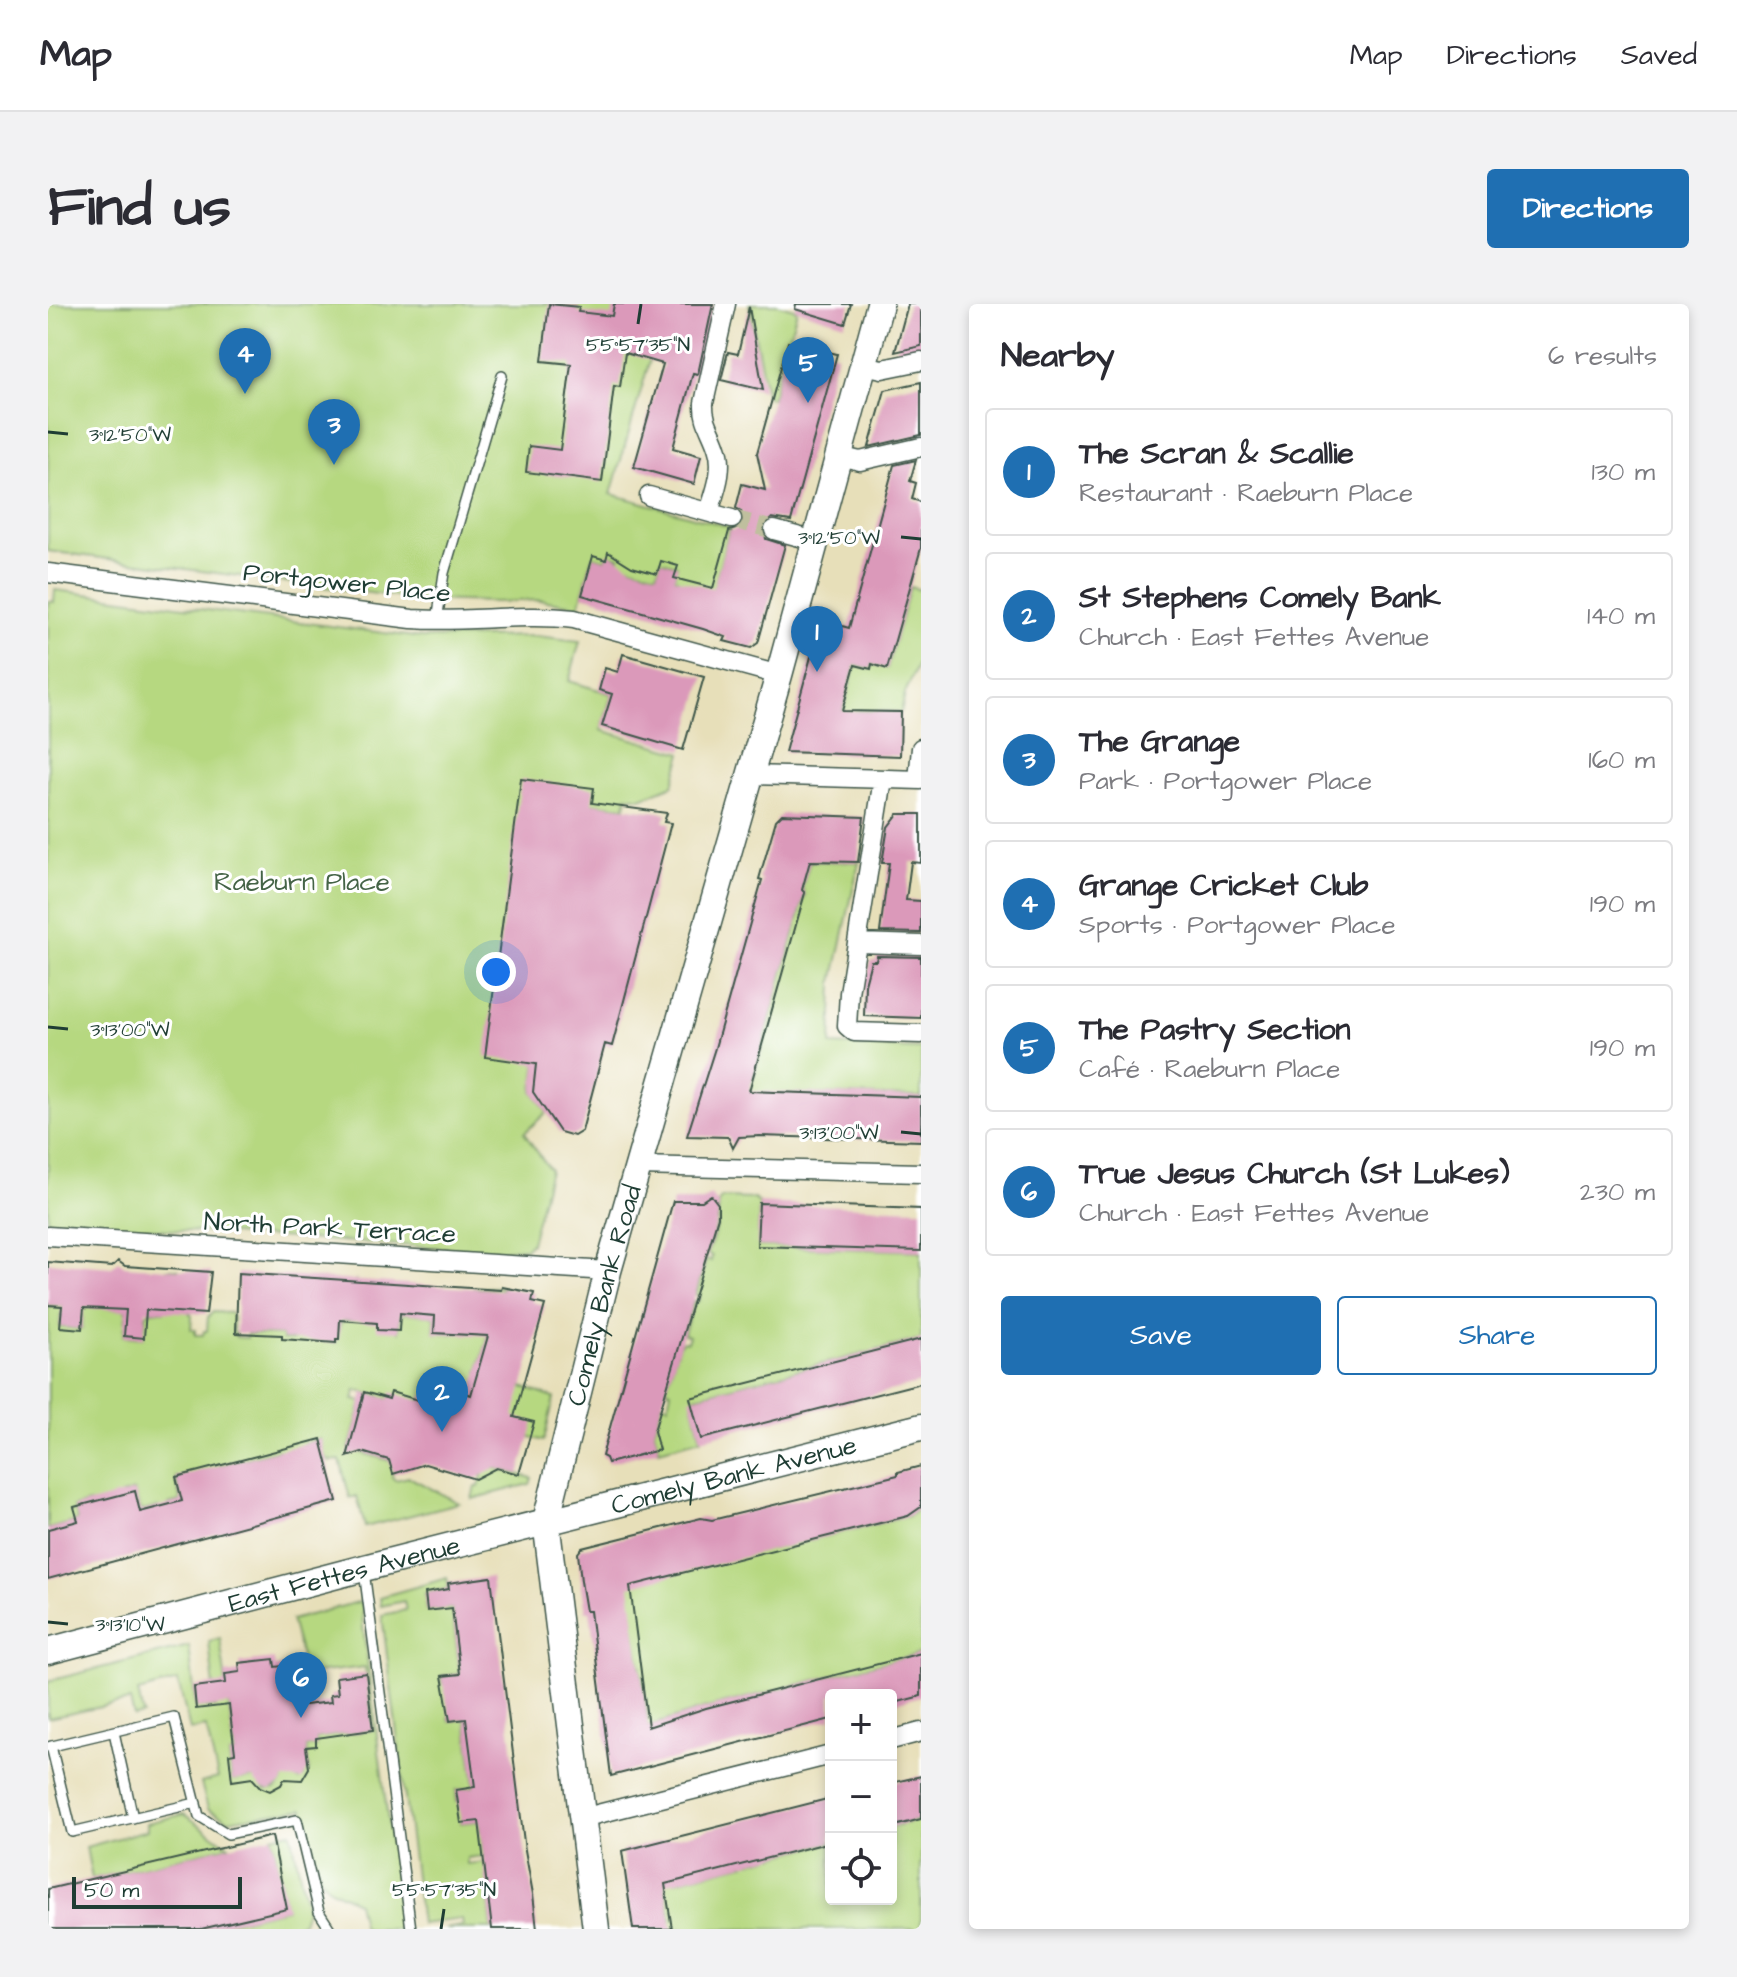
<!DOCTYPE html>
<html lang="en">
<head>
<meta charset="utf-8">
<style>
	body { margin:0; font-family:"Architects Daughter",sans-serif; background:#f2f2f3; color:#2b2b33 }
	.controls { position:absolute; right:24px; bottom:24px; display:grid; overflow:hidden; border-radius:8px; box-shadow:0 4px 12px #0003 }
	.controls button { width:72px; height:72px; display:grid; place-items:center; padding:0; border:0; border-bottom:2px solid #e1e1e2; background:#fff; color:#2b2b33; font:40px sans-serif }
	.scale { position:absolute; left:24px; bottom:20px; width:170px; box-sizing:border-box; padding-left:8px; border:4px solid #1f3d34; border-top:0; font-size:22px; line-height:28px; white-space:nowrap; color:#1f3d34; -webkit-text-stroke:6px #fff; paint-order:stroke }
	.you { position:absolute; left:448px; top:668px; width:28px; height:28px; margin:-20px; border:6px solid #fff; border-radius:50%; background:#1a73e8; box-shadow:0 0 0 12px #1a73e833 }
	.badge { display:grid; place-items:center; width:52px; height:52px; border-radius:50%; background:#1f6fb2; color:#fff; font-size:26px; font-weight:700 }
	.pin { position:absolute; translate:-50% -66px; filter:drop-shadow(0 2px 4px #0008) }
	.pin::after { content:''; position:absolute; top:42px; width:28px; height:24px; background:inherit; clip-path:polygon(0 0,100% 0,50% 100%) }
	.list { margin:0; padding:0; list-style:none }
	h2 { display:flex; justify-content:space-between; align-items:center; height:104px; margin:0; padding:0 32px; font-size:34px }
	h2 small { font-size:26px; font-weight:400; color:#7c7c81 }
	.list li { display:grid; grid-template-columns:52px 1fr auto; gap:24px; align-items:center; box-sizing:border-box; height:128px; margin:0 16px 16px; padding:0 16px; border:2px solid #e1e1e2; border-radius:8px }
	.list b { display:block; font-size:30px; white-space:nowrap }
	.list p { margin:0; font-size:26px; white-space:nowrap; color:#7c7c81 }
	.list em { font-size:26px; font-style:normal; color:#7c7c81 }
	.actions { display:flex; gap:16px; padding:24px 32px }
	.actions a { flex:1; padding:18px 0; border:2px solid #1f6fb2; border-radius:8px; text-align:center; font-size:28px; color:#1f6fb2 }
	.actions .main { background:#1f6fb2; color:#fff }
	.icon { flex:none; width:44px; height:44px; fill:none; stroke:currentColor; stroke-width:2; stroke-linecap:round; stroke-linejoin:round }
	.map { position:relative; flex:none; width:873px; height:1625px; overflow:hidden; border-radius:8px }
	header { display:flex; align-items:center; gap:48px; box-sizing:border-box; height:112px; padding:0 40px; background:#fff; border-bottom:2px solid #e1e1e2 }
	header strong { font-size:38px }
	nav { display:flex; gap:44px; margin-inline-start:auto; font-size:28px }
	.intro { display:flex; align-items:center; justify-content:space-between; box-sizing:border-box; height:192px; padding:0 48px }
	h1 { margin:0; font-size:56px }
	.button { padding:20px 36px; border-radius:8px; background:#1f6fb2; color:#fff; font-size:28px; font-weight:700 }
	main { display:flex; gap:48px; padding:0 48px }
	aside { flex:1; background:#fff; border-radius:8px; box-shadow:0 4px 12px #0003 }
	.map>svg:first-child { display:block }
</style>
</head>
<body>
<header>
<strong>Map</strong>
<nav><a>Map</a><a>Directions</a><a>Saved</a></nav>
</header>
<div class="intro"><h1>Find us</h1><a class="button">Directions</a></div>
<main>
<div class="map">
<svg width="873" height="1625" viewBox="0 0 873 1625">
	<rect width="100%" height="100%" fill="#fff"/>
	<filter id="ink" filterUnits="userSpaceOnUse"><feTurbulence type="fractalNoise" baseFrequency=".0125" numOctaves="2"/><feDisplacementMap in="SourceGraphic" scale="16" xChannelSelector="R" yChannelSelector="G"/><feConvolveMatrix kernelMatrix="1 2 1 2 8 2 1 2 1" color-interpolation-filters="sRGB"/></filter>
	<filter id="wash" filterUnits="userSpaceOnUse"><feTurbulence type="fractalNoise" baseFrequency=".006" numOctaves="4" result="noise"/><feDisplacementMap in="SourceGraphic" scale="32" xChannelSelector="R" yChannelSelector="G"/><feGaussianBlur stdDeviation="1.8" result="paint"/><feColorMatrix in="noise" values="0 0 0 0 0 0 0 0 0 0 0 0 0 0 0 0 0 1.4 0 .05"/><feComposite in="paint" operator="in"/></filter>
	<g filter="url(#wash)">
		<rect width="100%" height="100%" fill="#e7dfb9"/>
		<!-- green -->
		<path fill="#b6d880" stroke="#6a8a5a" stroke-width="2" d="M0,0h618l-55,190 119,33 -18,68 -38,-17 3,-13 -16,-4 -4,13 -39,-11 1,-6 -11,-3 -2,6 -13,-4 -14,50 -38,-6 -45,2 -73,-2 -375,-49z
			M701,0h28l20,6 -25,88 -5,-1z
			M862,283l11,3v67l-16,36 -4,19 -43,-1 -17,7 13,-48 -2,-6 18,5 2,-5 15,4z
			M7,286l367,48 114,-2 44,5 -11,40 43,13 -11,36 81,23 -9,32 -32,13 -14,-2 -2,11 -55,-6 -37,290 14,21 -23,21 26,37 -19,73 -5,5 -36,3 -442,-29v-621l6,1z
			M762,557l49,1 -26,120 -2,63 90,4v48l-176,-5 8,-13 52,-185 -3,-6z
			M674,894l32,1 5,4 -1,43 163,5v88l-225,57 -4,7 9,36 -42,11 -5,-19 8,-28 6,2 3,-14 -5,-2 13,-44 4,-4 4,1 2,-6 -5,-2 1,-4 9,-29 4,1 2,-6 -4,-1 10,-35 5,1 1,-5 -5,-2 11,-30v-21z
			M119,965h11l-3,40 12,1 5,6 -1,13 4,1v5h8l1,-4h3l1,-14 5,-5 18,1 2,5v14l3,1v4l11,1v-4l33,1h2v5h11v-4l43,7 4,-19 4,-3h9l3,-40 43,50 1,-13 4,-5 27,2 4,4 -1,13 20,2 18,-16 2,-30 28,-1 -24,85 76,26 -10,43 -14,-4 -11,-15 -34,-23 -37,-11 -4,12 -21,-4 -2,5 -32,-2 -33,-9 -2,10 8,2 -13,47 45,13 -2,15 3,3 14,-3 50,26 -94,24 -8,-31 -7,2 -10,-38 -10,1 -5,-4 -5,-18 -17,5 4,16 -29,-10 -59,16 4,18 -47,-7 4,24 -11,3 3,13 -11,3 -3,-13 -15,4 -4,-4 -5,-16 -13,4 4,16 -36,-8 -15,4 4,14 -30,8v-224l15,1 1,8h-3l-1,13 22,2 1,-22 41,2 2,4 -2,23 19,2 3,-23 4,-4h14z
			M437,1161l47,13 -2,6 -58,15 3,-12h4z
			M873,1203v146l-215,55 -60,19 -1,-6 3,-1 -20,-136 281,-68z
			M399,1274l2,11 -24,4 2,18 25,-3 8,66 -18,2 1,7 18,-1 -12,35 1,4 16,-2 9,68 -19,3 1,12h5l-1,21 18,-2 5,35 -17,2v6l18,-2 7,67h-47l18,-3 -1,-7 -41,5 -39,-309 24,-5 -2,-9 -23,5 -1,-9z
			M314,1297l1,26 39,302h-39l-6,-27 -28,-14 -10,-13 -16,-66 -74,11 -21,-11 -7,-26 17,-5 -12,-51 -16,3 -12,-49 -40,11 5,23 -9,2 -4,-16 -82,17v-37l141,-35 7,62 20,-1 -7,-66 11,-3 15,115 -6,2 3,25 22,-2 11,12c11,1 18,-4 19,-16l15,6 5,-3 1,-6h4l-3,-24 10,-1v-8l57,-8 -8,-63 -59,7 -15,-54z
			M136,1510l45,32 -137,33 -6,-32 61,-17v-7z
			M873,1515v110h-262l12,-9 -7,-40 12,1 155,-39v57h60v-72z
			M243,1528l16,77 -4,13 -18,7h-84l85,-20 -14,-73z"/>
		<g id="blocks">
			<!-- building -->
			<path fill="#db99ba" d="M501,0l30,3 -1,5 34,4 2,-12h99l-15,70 -5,-1 -20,75 28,8 -7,28 -60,-17 29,-103 -38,-11 -5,34 -6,-1 -12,96 -76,-10 3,-26 31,4 11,-86 -29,-3z
				M748,0h55l-6,20 -50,-15z
				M860,0h13v42l-26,6z
				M701,3l14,83 -42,-10 7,-28 10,2z
				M740,38l49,12 -46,167 -19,-3 -9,8 3,13 19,6 -27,98 -7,5 -27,-7 2,-4 -23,-8 -121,-34 11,-39 13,4 2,-8 24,15 25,7 4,-13 17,5 -4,12 39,10 16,-57 11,-3 4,-7 -3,-10 -5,-3 6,-24 23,6 -8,-37z
				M873,78v53l-52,12 16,-57z
				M868,156l-6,21 6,2 -4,16 9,3v46l-34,121 -15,-5 -1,5 -16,-4 -13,46 59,1 -1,44 -115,-4 36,-132 28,8 45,-163z
				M575,350l81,23 -21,73 -81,-24 10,-32 -13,-4 6,-22 13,4z
				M473,475l73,9 -2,15 75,10 -3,9 7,1 -59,223 -7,-2 -23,87 -8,5 -14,-4 -27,-40 3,-28 -51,-7z
				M734,510l82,3 -6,45 -48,-1 -8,29 3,3 -56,198 172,6v44l-161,-5 -21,1 -6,11 -5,-11 -41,-1 28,-88 47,-168 -3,-1 17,-59z
				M850,510h23v49l-10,-1 -5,38 15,1v32l-41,-1 9,-69h-7l6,-36z
				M829,652l44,1v61l-57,-2 1,-32 6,-23h5z
				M663,891l7,9v13l-64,214 5,19 -51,13 -2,-5 -4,-2 71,-255h29z
				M711,899l162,6v42l-164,-5z
				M70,957l7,5 86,6 -5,42 -60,-4 -2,28 -20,-2 2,-26 -42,-2 -2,21 -22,-2 2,-21 -14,-1v-43l64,5z
				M190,969l263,17 1,-3 32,6 -2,9 13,3 -31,112 20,5 -15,52 -23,-6 -21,11 -50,-15 -32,10 -4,-14 -27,-8 -15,5 17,-65 25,7 2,-7 30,9 1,-6 22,5 4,-12 23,7 17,-59 -54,-3 1,-17 -35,-3 -1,18 -22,-1v-7l-37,-3 -1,19h-3v4l-54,-4v-4l-46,-2z
				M873,1035v44l-220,56 -11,-41z
				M273,1135l16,62 -289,78v-50l30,-8 -4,-14 61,-16 5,21 42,-11 -6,-24z
				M873,1162v41l-13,9 -278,70 18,141 58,-19 215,-55v43l-30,8v-9h-60v24l-220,57 -21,-165h-4l-5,-30 -3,-28 4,-5 119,-30 11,2 186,-45v-3z
				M443,1273l34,273 8,44 4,35h-45l-13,-108 -18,2 -5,-33 19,-3 -9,-68 -16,2 -8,-45 18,-2 -8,-66 -25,3 -2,-18 24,-4 -1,-6z
				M226,1355l1,8 15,-2 6,41 35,-4 -1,-7 8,-1 -2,-17 30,-4 7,57 -57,8v8l-10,1 3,21 -7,12 -18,-1 -3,6 -11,6 -10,-4 -8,-9 -20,3 -3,-27 6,-1 -6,-48 -33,4 -2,-22 32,-4 -1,-9 15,-2 -1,-9z
				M873,1472v43l-30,8v-44z
				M783,1494v44l-166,42 7,45h-39l-11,-78z
				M224,1532l15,73 -86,20h-153v-40z"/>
		</g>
	</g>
	<g filter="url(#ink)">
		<use href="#blocks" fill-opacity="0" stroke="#3d5548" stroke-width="2"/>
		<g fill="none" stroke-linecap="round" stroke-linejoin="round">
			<!-- street-tunnel -->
			<path stroke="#bfbf9e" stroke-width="18" stroke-dasharray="18 9" stroke-linecap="butt" d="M684,215l42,11"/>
			<!-- lane casing -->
			<g stroke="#3d5548" stroke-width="12">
				<path id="lane" d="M389,317l7,-48 58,-197
					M316,1267l47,358
					M66,1428l19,86
					M3,1442l21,86 124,-29
					M0,1443l126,-30 25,99 29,18 69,-14 22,92 11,17"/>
			</g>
			<!-- street casing -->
			<g stroke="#3d5548" stroke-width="21">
				<path id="street" d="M816,61l18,4 39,-8
					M791,152l21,5 61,-14
					M601,192l83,23
					M661,208c6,-20 16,-44 8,-65 -5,-16 -14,-26 -13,-44l22,-99
					M726,226l41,11
					M0,269l364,46c54,4 108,-6 162,0l205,56
					M703,471l170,5
					M835,475l-34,214 -2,33 7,6 67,2
					M870,476l3,-32
					M810,639l63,2
					M590,862l283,7
					M0,932l560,35
					M843,1436l30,-8
					M534,1514l249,-63"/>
			</g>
			<!-- secondary casing -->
			<g stroke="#3d5548" stroke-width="29">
				<g id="secondary">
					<path id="s1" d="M0,1347l316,-83 557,-141"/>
					<path id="s2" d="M548,1625l-50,-408 62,-250 171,-596 101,-371"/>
				</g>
			</g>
			<!-- lane -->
			<use href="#lane" stroke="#fff" stroke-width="9"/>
			<!-- street -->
			<use href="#street" stroke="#fff" stroke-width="18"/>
			<!-- secondary -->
			<use href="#secondary" stroke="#fff" stroke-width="26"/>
		</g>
	</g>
	<!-- ticks -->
	<path fill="none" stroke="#1f3d34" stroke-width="3" d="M590,20l3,-20M0,128l20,2M853,233l20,2M0,723l20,2M853,828l20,2M0,1318l20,2M393,1625l3,-20"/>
	<g text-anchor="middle" stroke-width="6" stroke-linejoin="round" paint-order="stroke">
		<!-- street labels -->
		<g font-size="26" fill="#1f3d34" stroke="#fff">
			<text transform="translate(299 278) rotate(6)" y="9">Portgower Place</text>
			<text transform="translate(282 923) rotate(3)" y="9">North Park Terrace</text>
			<text dy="9" stroke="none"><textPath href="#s2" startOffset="644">Comely Bank Road</textPath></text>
			<text dy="9" stroke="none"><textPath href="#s1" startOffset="708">Comely Bank Avenue</textPath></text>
			<text dy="9" stroke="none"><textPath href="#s1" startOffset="306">East Fettes Avenue</textPath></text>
		</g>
		<!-- park labels -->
		<g font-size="26" fill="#456447" stroke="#fff">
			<text x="254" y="586">Raeburn Place</text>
		</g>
	</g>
	<g font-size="20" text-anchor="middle" fill="#1f3d34" stroke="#fff" stroke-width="6" stroke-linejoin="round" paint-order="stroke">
		<text x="590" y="47">55°57'35"N</text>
		<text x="82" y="137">3°12'50"W</text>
		<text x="791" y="240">3°12'50"W</text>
		<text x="82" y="732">3°13'00"W</text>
		<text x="791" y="835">3°13'00"W</text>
		<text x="82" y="1327">3°13'10"W</text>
		<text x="396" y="1592">55°57'35"N</text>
	</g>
</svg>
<div class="controls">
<button>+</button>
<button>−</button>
<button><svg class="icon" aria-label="locate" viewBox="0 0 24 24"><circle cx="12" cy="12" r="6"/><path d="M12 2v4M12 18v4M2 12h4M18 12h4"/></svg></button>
</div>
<div class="scale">50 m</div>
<div class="you"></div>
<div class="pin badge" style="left:769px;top:368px">1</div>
<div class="pin badge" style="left:394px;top:1128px">2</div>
<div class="pin badge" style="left:286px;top:161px">3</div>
<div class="pin badge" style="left:197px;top:90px">4</div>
<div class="pin badge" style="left:760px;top:99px">5</div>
<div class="pin badge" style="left:253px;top:1414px">6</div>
</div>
<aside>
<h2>Nearby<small>6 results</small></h2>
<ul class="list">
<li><span class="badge">1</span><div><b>The Scran &amp; Scallie</b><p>Restaurant · Raeburn Place</p></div><em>130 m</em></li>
<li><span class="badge">2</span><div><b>St Stephens Comely Bank</b><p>Church · East Fettes Avenue</p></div><em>140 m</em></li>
<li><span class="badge">3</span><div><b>The Grange</b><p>Park · Portgower Place</p></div><em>160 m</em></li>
<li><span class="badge">4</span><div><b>Grange Cricket Club</b><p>Sports · Portgower Place</p></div><em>190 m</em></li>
<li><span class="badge">5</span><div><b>The Pastry Section</b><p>Café · Raeburn Place</p></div><em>190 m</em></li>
<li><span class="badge">6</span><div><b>True Jesus Church (St Lukes)</b><p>Church · East Fettes Avenue</p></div><em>230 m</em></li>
</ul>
<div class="actions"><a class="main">Save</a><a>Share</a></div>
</aside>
</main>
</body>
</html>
